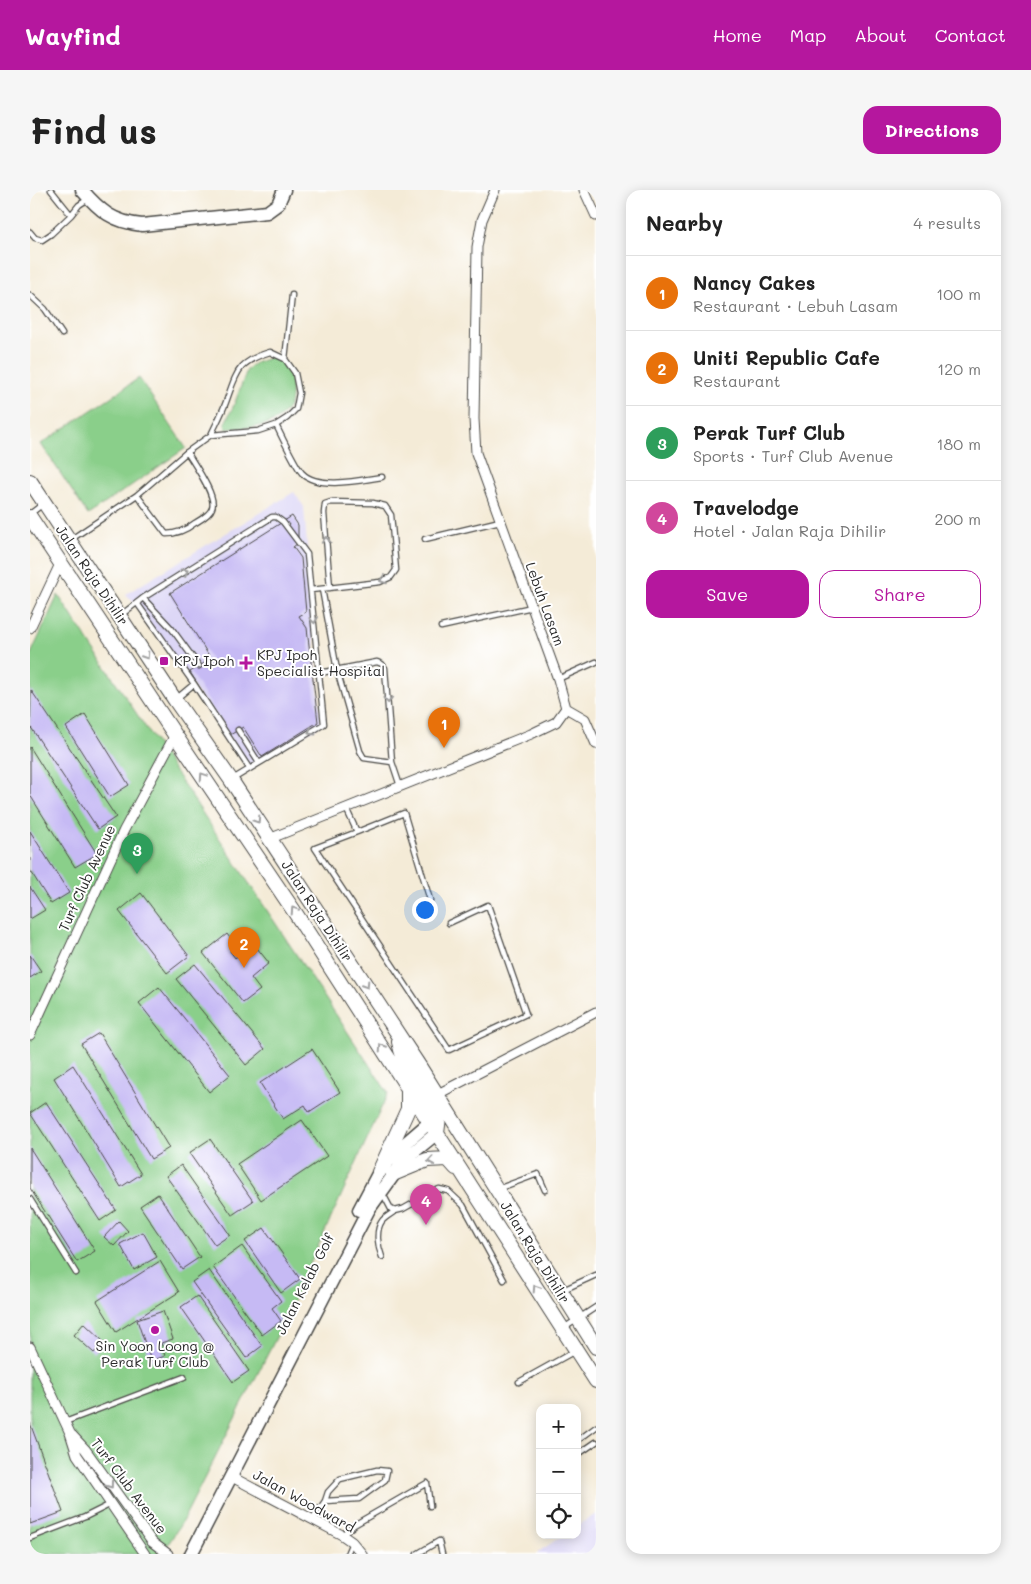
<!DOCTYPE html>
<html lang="en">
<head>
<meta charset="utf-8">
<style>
	body { margin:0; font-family:Mali,sans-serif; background:#f6f6f6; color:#222 }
	.controls { position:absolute; right:15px; bottom:15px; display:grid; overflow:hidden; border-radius:10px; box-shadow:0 2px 12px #0003 }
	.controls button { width:45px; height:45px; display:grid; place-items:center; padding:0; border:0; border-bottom:1px solid #e0e0e0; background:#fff; color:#222; font:25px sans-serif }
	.you { position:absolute; left:394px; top:719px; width:18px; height:18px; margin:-12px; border:4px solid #fff; border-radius:50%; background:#1a73e8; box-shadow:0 0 0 8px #1a73e833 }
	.badge { display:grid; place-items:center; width:32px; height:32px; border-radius:50%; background:#b5179e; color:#fff; font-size:16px; font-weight:700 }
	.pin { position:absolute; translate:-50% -41px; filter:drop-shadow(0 1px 2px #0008) }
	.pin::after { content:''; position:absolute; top:26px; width:18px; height:15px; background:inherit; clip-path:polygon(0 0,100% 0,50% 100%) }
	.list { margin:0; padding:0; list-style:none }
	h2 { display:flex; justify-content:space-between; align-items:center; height:65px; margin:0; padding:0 20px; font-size:21px }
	h2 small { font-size:16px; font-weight:400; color:#767676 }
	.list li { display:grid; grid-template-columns:32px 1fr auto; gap:15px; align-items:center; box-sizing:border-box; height:75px; padding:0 20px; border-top:1px solid #e0e0e0 }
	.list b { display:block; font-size:19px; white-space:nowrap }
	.list p { margin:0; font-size:16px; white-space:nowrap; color:#767676 }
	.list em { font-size:16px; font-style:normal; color:#767676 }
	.actions { display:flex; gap:10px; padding:15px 20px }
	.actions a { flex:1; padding:11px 0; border:1px solid #b5179e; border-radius:15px; text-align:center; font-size:18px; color:#b5179e }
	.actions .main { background:#b5179e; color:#fff }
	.icon { flex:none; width:28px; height:28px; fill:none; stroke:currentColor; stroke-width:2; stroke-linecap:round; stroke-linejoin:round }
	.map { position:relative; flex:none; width:566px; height:1364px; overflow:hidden; border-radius:15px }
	header { display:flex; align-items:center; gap:30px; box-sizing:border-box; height:70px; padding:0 25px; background:#b5179e; color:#fff }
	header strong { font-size:24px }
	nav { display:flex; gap:28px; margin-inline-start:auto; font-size:18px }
	.intro { display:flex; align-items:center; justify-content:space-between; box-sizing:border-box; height:120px; padding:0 30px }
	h1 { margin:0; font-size:35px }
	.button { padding:12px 22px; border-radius:15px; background:#b5179e; color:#fff; font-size:18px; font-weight:700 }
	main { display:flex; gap:30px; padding:0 30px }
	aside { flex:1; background:#fff; border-radius:15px; box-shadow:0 2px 12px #0003 }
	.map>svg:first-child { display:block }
</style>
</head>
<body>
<header>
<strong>Wayfind</strong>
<nav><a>Home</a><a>Map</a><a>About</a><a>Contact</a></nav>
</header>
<div class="intro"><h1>Find us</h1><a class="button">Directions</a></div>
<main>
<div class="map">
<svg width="566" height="1364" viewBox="0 0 566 1364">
	<rect width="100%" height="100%" fill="#fff"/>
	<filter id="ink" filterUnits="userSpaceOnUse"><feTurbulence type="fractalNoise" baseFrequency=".02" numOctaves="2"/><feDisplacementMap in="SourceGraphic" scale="10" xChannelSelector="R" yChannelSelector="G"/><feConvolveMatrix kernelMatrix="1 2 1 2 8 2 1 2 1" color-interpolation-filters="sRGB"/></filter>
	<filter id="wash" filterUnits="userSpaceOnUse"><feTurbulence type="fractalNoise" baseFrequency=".0096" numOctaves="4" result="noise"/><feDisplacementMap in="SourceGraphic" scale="20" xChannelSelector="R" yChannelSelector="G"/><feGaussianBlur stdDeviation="1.12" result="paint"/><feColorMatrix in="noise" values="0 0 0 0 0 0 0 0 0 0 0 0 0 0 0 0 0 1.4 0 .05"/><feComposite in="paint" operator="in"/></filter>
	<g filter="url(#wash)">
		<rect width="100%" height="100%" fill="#f4ebd7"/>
		<!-- built -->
		<path fill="#dcd6f6" d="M264,302l10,15 17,218 -72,41 -114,-162 -9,-10z
			M566,1324v40h-58l-1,-1 26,-18h14v-9z"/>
		<!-- green -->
		<path fill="#8acf8a" stroke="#5a7d5a" d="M242,167c5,2 9,3 13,8 7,6 8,33 4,41 -3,6 -11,13 -17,16 -13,6 -32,6 -46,7l-1,-6 9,-18 13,-35 8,-7z
			M109,188l47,70 -98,67 -47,-71z
			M28,405l330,498 -109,239 -97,190 -20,32h-132v-898z"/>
		<g id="blocks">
			<!-- building -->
			<path fill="#c6baf4" d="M262,326l6,9v18l-5,4 8,11 5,54 -7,4 8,12 11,94 -56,35 -19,-30 -13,8 -40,-63 21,-13 -41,-66z
				M1,500l85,127 -18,12 -68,-103z
				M55,524l44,71 -19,12 -44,-70z
				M0,557l67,107 -22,13 -45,-72z
				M0,641l39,62 -18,11 -21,-34z
				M0,697l15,23 -15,9z
				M111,703l48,63 -22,17 -48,-62z
				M197,744l9,12 -6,5 5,7 18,-15 16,20 -18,15 9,12 -17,13 -40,-50z
				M0,765l11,16 -11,7z
				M165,774l70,85 -19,16 -70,-86z
				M129,797l71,88 -21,17 -70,-89z
				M69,843l70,115 -18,11 -70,-115z
				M282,859l28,43 -31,20 -4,-7 -22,14 -23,-36z
				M43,875l68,109 -20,13 -67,-109z
				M16,912l70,108 -16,11 -70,-108z
				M272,930l25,36 -66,44 -24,-36z
				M180,949l43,62 -21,14 -43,-62z
				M0,958l65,103 -18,11 -47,-74z
				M151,975l49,70 -15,10 -49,-69z
				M128,1004l42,63 -18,12 -42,-63z
				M89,1031l9,10 -14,15 -10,-9z
				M234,1038l36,51 -19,14 -36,-52z
				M113,1042l14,25 -23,13 -14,-26z
				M212,1056l39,55 -9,7 9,13 -19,14 -49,-68z
				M130,1071l19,31 -63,40 -19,-31z
				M179,1080l53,76 -16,12 -54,-76z
				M167,1106l52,75 -16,11 -52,-75z
				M133,1121l10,28 -12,4 4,13 -14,5 -14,-41z
				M54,1133l20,19 -10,11 -20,-18z
				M0,1233l33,89 -33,12z"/>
		</g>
	</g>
	<g filter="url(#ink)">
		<use href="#blocks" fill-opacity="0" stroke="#494845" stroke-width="1"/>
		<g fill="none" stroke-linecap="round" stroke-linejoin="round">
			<!-- lane casing -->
			<g stroke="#494845" stroke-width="7">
				<path id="lane" d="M21,0l20,25 8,-10 9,-6
					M0,42l5,6 7,2 9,-6 20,-19
					M0,105l15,14 17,25
					M255,169l7,-64
					M246,235c6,12 19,40 26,48 16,17 60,7 80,4
					M107,305l29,39c11,0 20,-4 29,-11 5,-3 15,-8 17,-15 5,-12 -18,-44 -25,-56
					M0,324l13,-10
					M395,349l75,-18
					M40,350l67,-45 50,-43 24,-17 47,-4 18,-6 11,-7 9,-9 3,-16 -4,-20 -10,-14 -15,-7c-33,10 -33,20 -44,50 -4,11 -10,22 -15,33
					M292,399l15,81 23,81 4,7 28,4
					M281,400l69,-8 11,-5 5,-7 -5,-55 -6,-9 -12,-3 -42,-1 -6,2 -1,9 6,75
					M113,408l29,31 27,37
					M107,413l57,81 55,84
					M91,425l22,-17 129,-81h4l7,5 24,32 17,170 -91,55
					M411,437l91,-20
					M290,483l57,-11 5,2 3,4 7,94 8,24
					M528,489l38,-17
					M146,509l18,-15
					M208,540l21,33
					M316,618l11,24 -42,16 134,202 77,-36 -38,-109 -39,18
					M327,642l47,-19 26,87
					M470,998l38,-14 7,16
					M353,1004l8,15 4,2 8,-2 36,-20 9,2 15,14 41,75
					M0,1009l46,74
					M352,1067c-4,-10 -7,-26 0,-36 3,-4 9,-7 13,-10
					M533,1100l33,-15
					M534,1138l32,-21
					M489,1192l56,-31
					M35,1232l119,-45
					M547,1251l19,-14
					M547,1265l19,-13
					M282,1330l13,-19 3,-9 12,-13 37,-9 10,1 -2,9 -26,19 -34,2
					M312,1345l12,-10 73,-42 3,23
					M0,1348l55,-21 26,-13
					M317,1364l5,-12
					M387,1364l22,-13 3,13"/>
			</g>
			<!-- street casing -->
			<g stroke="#494845" stroke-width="11">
				<path id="street" d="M554,0l12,26
					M0,438l30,-64
					M536,518l19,11 11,25
					M239,649l262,-105 25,-12 10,-14 -8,-29 -82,-226 -2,-34 3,-172 5,-27 13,-30
					M0,845l94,-205 51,-95
					M406,905l160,-83
					M0,1157l40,86 7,22 68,99
					M42,1245l13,14 67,93 16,12
					M200,1286l112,59 10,7 10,12"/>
			</g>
			<!-- secondary casing -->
			<g stroke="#494845" stroke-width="15">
				<path id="secondary" d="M52,0c18,21 31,32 60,35l125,-13 11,-8 6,-14
					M329,1020l20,-38 22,-25 29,-25
					M161,1364l178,-345 36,-50 32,-26"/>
			</g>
			<!-- primary casing -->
			<g stroke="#494845" stroke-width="16">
				<path id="primary" d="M0,291l145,219 56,80 188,286 177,281
					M0,327l145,218 119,176 302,470
					M369,852c6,29 24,52 40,76l-2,15
					M349,982l29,-63v-21
					M363,984l34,-14 21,-1 8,9"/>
			</g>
			<!-- lane -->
			<use href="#lane" stroke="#fff" stroke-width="4.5"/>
			<!-- street -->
			<use href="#street" stroke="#fff" stroke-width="9"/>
			<!-- secondary -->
			<use href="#secondary" stroke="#fff" stroke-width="12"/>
			<!-- primary -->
			<use href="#primary" stroke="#fff" stroke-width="14"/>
		</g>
		<!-- one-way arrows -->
		<defs><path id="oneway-chevron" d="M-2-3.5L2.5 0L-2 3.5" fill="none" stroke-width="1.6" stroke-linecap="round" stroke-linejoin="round" transform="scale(1.25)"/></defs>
		<g stroke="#a0a0a0">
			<use href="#oneway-chevron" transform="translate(296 350) rotate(-94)"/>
			<use href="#oneway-chevron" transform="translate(155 382) rotate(-32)"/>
			<use href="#oneway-chevron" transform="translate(353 390) rotate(161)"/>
			<use href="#oneway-chevron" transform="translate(284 430) rotate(84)"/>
			<use href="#oneway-chevron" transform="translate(116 466) rotate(57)"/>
			<use href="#oneway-chevron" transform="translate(358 510) rotate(86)"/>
			<use href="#oneway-chevron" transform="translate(281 542) rotate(149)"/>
			<use href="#oneway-chevron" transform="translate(173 586) rotate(-124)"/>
			<use href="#oneway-chevron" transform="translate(227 630) rotate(57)"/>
			<use href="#oneway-chevron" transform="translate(264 720) rotate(-123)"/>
			<use href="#oneway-chevron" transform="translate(336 795) rotate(57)"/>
			<use href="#oneway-chevron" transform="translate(352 857) rotate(-123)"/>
			<use href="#oneway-chevron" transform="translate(401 971) rotate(171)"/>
			<use href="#oneway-chevron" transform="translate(506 1098) rotate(-123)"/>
			<use href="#oneway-chevron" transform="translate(80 1295) rotate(54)"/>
		</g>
	</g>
	<!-- markers -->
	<g fill="#b5179e" stroke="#fff" stroke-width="2">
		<rect x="129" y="466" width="10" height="10" rx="2.5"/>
		<path d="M213.5 465.5h5v5h5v5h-5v5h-5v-5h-5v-5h5z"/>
		<circle cx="125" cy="1140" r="5"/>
	</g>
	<g text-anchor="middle" stroke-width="4" stroke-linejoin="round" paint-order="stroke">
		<!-- street labels -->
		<g font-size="14" fill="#2b2b2b" stroke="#fff">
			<text transform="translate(62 385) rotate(56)" y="5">Jalan Raja Dihilir</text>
			<text transform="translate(515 414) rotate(70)" y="5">Lebuh Lasam</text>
			<text transform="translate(57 688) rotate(-65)" y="5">Turf Club Avenue</text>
			<text transform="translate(287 721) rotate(57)" y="5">Jalan Raja Dihilir</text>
			<text transform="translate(505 1062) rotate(58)" y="5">Jalan Raja Dihilir</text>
			<text transform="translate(275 1094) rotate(-63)" y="5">Jalan Kelab Golf</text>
			<text transform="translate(99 1296) rotate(53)" y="5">Turf Club Avenue</text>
			<text transform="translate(274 1311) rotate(29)" y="5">Jalan Woodward</text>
		</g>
		<!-- poi labels -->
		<g font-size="14" fill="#2b2b2b" stroke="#fff" text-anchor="start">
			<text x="227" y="470">KPJ Ipoh<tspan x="227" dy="16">Specialist Hospital</tspan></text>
			<text x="144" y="476">KPJ Ipoh</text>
			<text x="125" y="1161" text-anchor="middle">Sin Yoon Loong @<tspan x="125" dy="16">Perak Turf Club</tspan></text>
		</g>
	</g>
</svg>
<div class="controls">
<button>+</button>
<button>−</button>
<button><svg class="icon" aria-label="locate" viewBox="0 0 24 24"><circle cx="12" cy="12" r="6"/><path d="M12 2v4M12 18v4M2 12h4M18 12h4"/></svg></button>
</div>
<div class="you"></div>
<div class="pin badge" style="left:414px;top:558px;background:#e8710a">1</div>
<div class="pin badge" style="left:214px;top:778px;background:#e8710a">2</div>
<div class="pin badge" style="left:107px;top:684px;background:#2e9e5b">3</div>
<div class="pin badge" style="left:396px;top:1035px;background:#d1479c">4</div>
</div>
<aside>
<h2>Nearby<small>4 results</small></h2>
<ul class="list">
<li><span class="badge" style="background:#e8710a">1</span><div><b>Nancy Cakes</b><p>Restaurant · Lebuh Lasam</p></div><em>100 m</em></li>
<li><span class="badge" style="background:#e8710a">2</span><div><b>Uniti Republic Cafe</b><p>Restaurant</p></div><em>120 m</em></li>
<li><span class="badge" style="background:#2e9e5b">3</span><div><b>Perak Turf Club</b><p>Sports · Turf Club Avenue</p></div><em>180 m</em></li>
<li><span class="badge" style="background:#d1479c">4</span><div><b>Travelodge</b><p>Hotel · Jalan Raja Dihilir</p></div><em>200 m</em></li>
</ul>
<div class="actions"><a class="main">Save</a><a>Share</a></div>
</aside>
</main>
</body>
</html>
